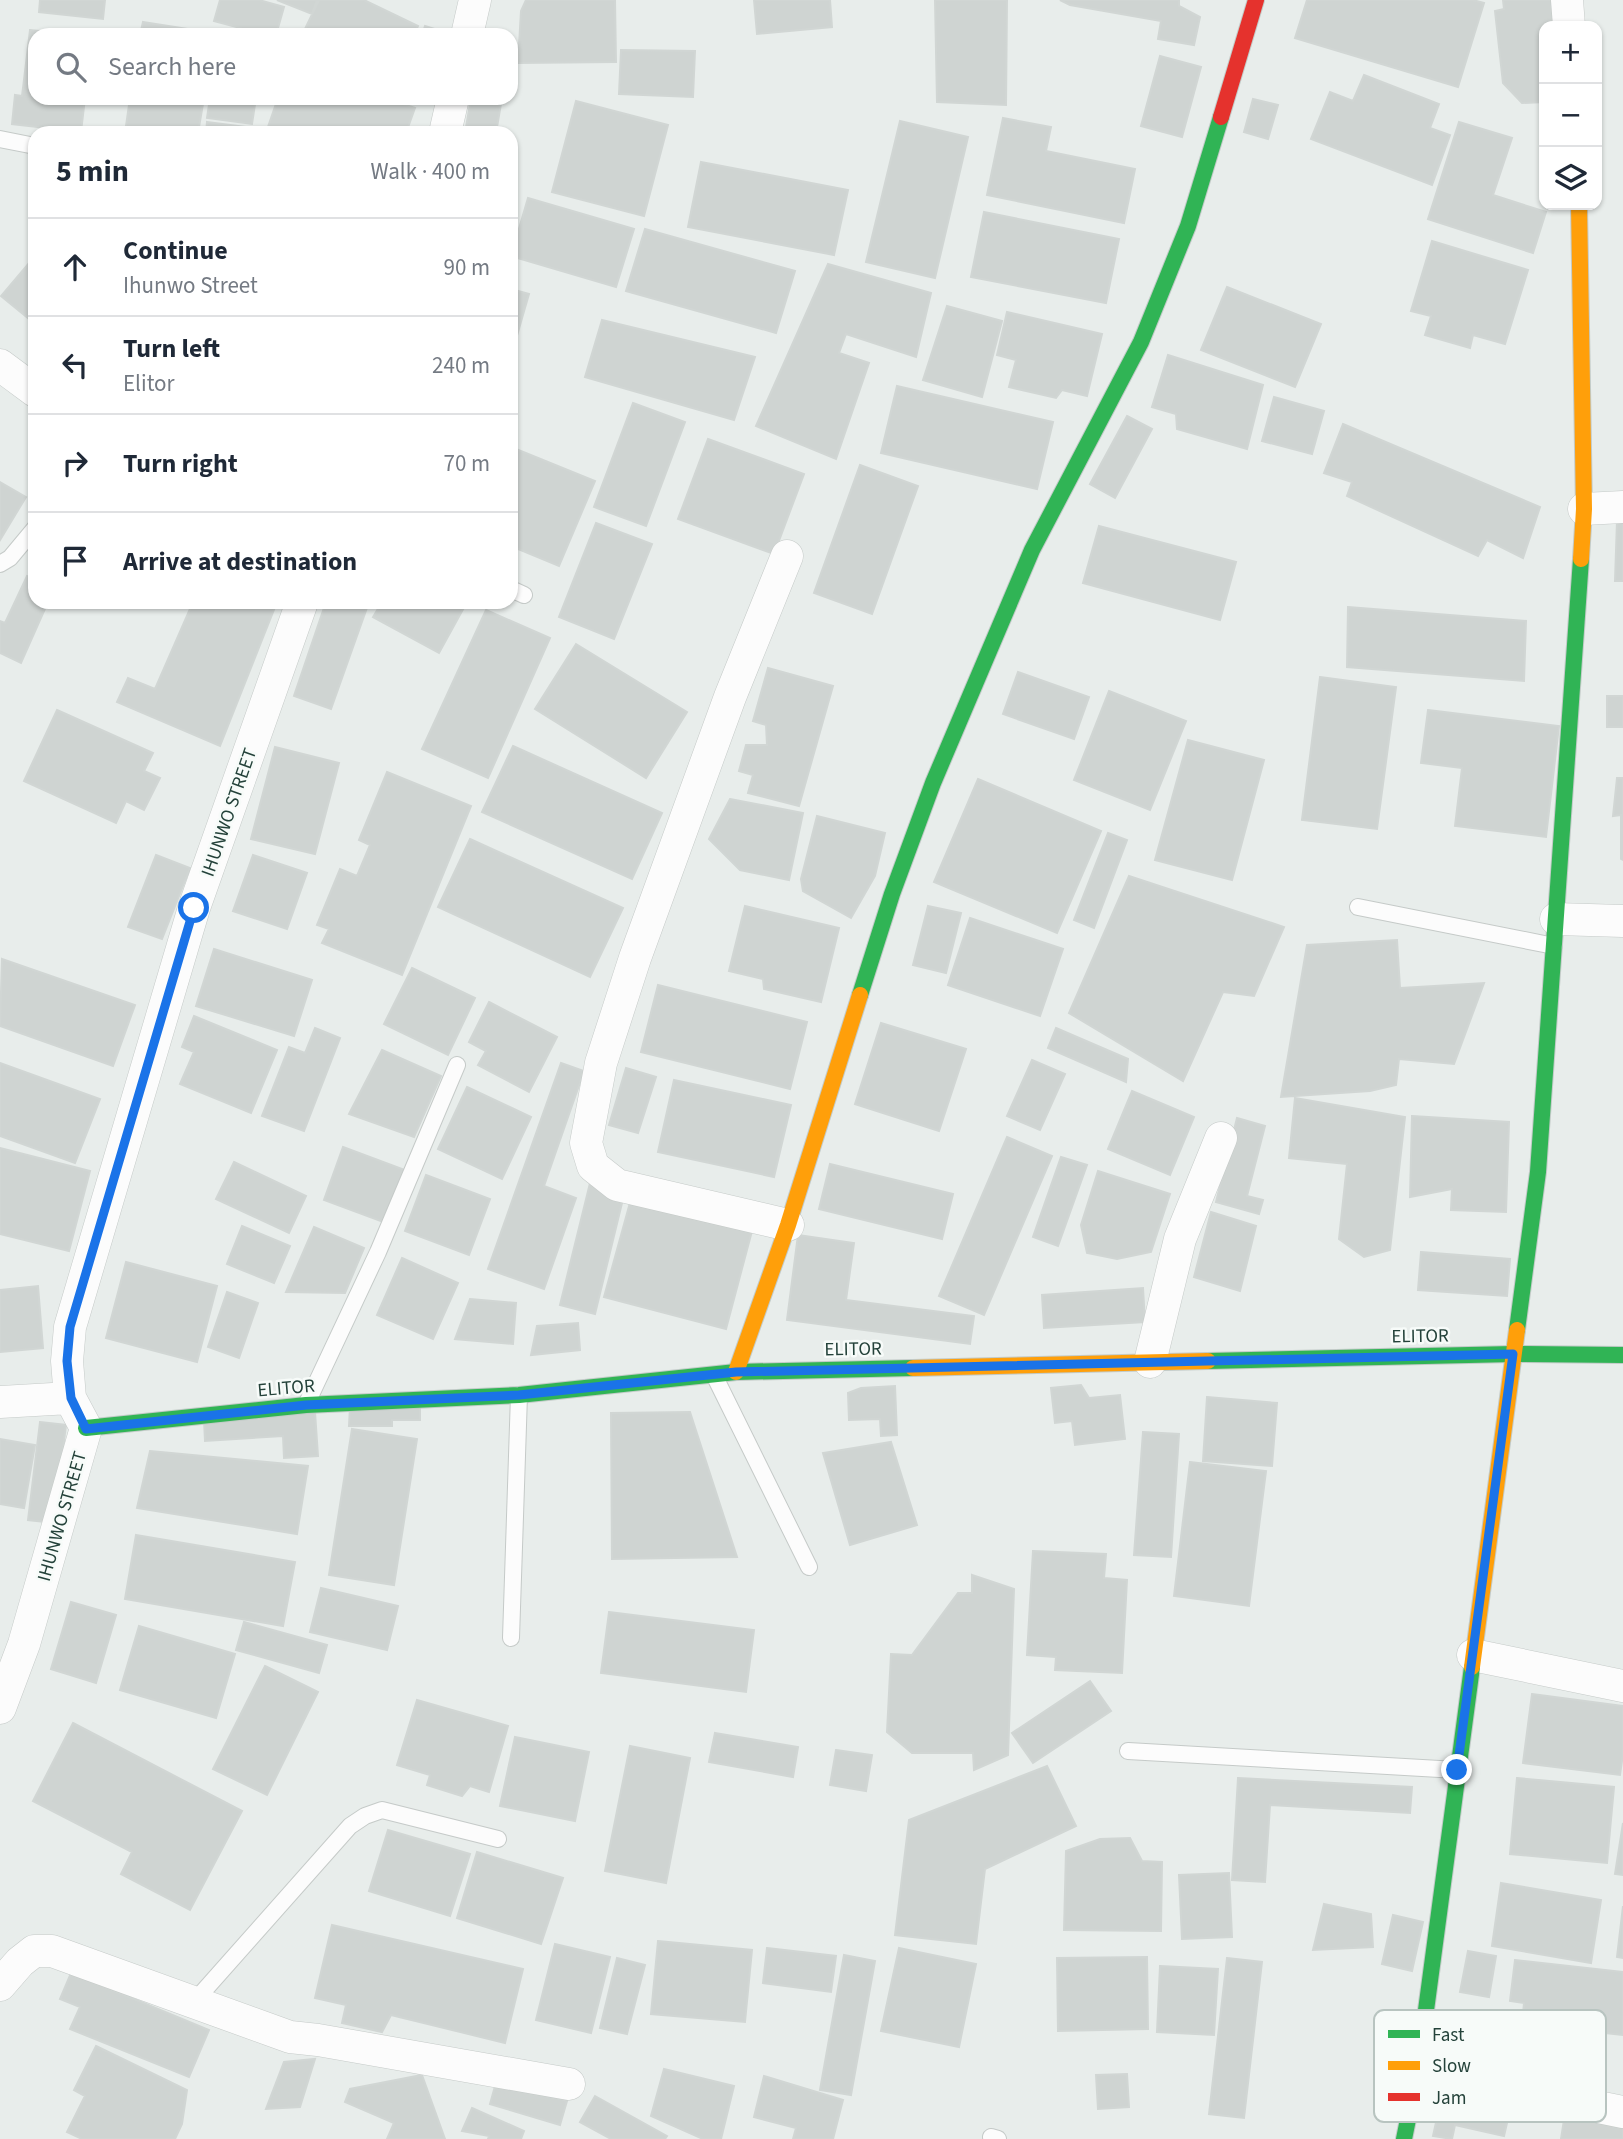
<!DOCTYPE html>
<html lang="en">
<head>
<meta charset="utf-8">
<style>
	body { margin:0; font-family:"Source Sans 3",sans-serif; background:#f2f2f3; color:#1f2937 }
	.controls { position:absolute; right:21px; top:21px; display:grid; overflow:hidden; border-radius:14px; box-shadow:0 2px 5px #0004 }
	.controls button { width:63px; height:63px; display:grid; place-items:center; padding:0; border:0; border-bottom:2px solid #e0e1e3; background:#fff; color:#1f2937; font:35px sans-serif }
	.stop { position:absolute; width:21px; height:21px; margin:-16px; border:5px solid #1a73e8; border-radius:50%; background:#fff }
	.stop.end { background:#1a73e8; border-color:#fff; box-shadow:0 2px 7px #0008 }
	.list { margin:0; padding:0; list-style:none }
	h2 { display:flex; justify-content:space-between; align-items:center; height:91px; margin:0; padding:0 28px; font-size:30px }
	h2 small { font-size:23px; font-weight:400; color:#747a83 }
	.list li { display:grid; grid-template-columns:46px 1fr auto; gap:21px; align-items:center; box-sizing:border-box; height:98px; padding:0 28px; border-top:2px solid #e0e1e3 }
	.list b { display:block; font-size:26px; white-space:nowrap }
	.list p { margin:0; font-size:23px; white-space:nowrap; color:#747a83 }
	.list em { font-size:23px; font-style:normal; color:#747a83 }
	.icon { flex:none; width:38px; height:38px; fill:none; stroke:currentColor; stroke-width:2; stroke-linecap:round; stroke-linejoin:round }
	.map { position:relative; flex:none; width:1623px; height:2139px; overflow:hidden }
	.search { position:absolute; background:#fff; box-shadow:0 2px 5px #0004; left:28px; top:28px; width:490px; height:77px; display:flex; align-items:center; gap:18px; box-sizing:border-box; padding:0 24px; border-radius:21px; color:#747a83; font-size:26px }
	.panel { position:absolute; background:#fff; box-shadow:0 2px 5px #0004; left:28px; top:126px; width:490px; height:483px; border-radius:21px }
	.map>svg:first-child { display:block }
</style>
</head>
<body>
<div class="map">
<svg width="1623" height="2139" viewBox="0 0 1623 2139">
	<rect width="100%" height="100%" fill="#e8edeb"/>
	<!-- building -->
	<path fill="#cfd4d2" stroke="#d1d6d4" stroke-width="2" d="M40,0h65l-2,19 -64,-7z
		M220,0h39l25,7 -8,28h-10l-52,-14z
		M277,0h40l-5,14z
		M319,0h45l54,26 -4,9h-107l-4,-2z
		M526,0h89l1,62 -98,1 3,-52z
		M754,0h76l2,27 -75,7z
		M935,0h72l-1,105 -69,-3z
		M1060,0h119v6l21,11 -6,28 -36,-6 3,-18 -91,-16z
		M1307,0h166l11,3 -26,84 -163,-49z
		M1503,0h55l2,26h-16v76l-22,1 -19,-20 -8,-72 9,-2z
		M143,22l71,11v2h-74z
		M425,26l19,6 -1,3h-21z
		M30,30l49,5h-44v63h50l-4,34 -69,-8 3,-29 7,1z
		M621,50l74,1 -2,46 -74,-3z
		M1160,56l41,11 -19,70 -41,-11z
		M1364,75l75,29 -9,24 20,7 -18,50 -121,-46 19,-47 23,9z
		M130,98h74l-6,35h-73z
		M210,98h46l-4,26 -45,-6z
		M278,98h106l31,10 -9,25h-121l-17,-6z
		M471,98h31l-6,35h-31z
		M1253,99l25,6 -10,34 -24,-7z
		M576,101l92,24 -24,91 -92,-24z
		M1003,118l48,9 -5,24 89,18 -11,54 -137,-28z
		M900,121l68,16 -33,141 -69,-16z
		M207,122l46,6v5h-47z
		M1459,122l53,16 -19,57 53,17 -13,41 -105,-34z
		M701,162l147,28 -14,65 -146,-28z
		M528,198l106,31 -18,58 -105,-31z
		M984,212l135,27 -13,64 -135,-26z
		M645,229l150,42 -19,62 -150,-42z
		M1432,241l96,29 -23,74 -32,-9 -3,13 -45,-13 6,-19 -20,-5z
		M35,256v68l-34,-28z
		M828,264l103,29 -15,64 -70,-23 -7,19 30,10 -33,96 -80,-33z
		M1227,287l94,37 -26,63 -94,-37z
		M511,289l18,5 -17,59h-1z
		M947,306l55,15 -20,76 -59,-17z
		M1007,312l95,22 -15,62 -25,-6 -6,8 -47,-11 7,-27 -19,-5z
		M602,320l153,37 -21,63 -149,-43z
		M1168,355l95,30 -16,64 -70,-20 -1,-15 -24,-7z
		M897,386l156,36 -16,67 -156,-36z
		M1274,397l50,14 -12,43 -50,-13z
		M633,403l52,19 -39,104 -52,-19z
		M1127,416l25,13 -37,69 -25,-14z
		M1343,424l197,83 -17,51 -36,-18 -9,16 -131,-60 5,-14 -28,-9z
		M708,439l96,35 -30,80 -96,-35z
		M511,447l84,34 -36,85 -48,-20z
		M860,465l58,21 -46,128 -58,-21z
		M0,482l26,15 -26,43z
		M1617,521h6v60h-8z
		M596,523l56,21 -38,95 -55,-22z
		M1099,526l137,36 -16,58 -137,-37z
		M35,572v30h13l-27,61 -21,-10v-32l5,2 22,-47 5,2z
		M193,602h84l-57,144 -103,-44 11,-24 27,11z
		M326,602h43l-38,107 -37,-13z
		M382,602h85l-28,51 -66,-36z
		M1348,607l178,14 -2,60 -177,-14z
		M486,610l64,28 -62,140 -66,-29z
		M576,644l111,68 -41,66 -111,-69z
		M768,668l65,18 -34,120 -51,-13 5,-18 -14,-4 7,-26h21l-1,-20 -13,-4z
		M1018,672l71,25 -15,42 -71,-25z
		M1320,677l76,10 -19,142 -75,-9z
		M1109,691l77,30 -36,89 -76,-30z
		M1607,696h16v31h-16z
		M57,710l96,43 -9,18 16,7 -16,32 -18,-9 -10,22 -92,-42z
		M1428,710l131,16 -13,111 -91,-11 7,-58 -41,-5z
		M1188,740l76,20 -32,120 -77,-20z
		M513,746l149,67 -30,66 -150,-67z
		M275,747l64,16 -24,91 -64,-15z
		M387,772l84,34 -69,169 -80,-32 7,-14 -12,-4 23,-56 17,7 13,-31 -11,-5z
		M1617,778h6v82l-2,-1v-44l-8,1z
		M978,779l123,52 -44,102 -123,-51z
		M730,799l73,14 -14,67 -49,-10 -31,-31z
		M817,816l68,17 -10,43 -24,42 -48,-27 -2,-12z
		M1108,833l19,7 -33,88 -20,-8z
		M470,839l153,69 -33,69 -152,-70z
		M156,855l34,13 -28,71 -34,-12z
		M253,855l54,18 -20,56 -54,-18z
		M1129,876l155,51 -30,69 -31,-4 -40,89 -114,-68z
		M745,906l94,22 -18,74 -57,-13 -1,-10 -34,-8z
		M928,906l33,7 -15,60 -33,-8z
		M970,918l93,31 -23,67 -92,-31z
		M1397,940l3,48 84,-5 -30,81 -55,-5 -3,26 -26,6 -89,6 26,-152z
		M214,949l98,31 -18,56 -98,-30z
		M2,959l133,46 -22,61 -113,-40z
		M412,968l63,30 -27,57 -64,-31z
		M658,985l149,37 -17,67 -149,-37z
		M489,1002l68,35 -28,55 -51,-27 8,-14 -17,-9z
		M194,1016l83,34 -26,63 -71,-29 14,-32 -12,-5z
		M881,1023l85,26 -27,82 -84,-27z
		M315,1028l25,10 -36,93 -42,-15 27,-69 16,6z
		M1056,1028l72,31 -2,23 -78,-34z
		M382,1050l59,26 -27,61 -65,-23z
		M1032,1060l33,14 -25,56 -33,-14z
		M0,1063l100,36 -25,64 -75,-27z
		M561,1063l23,8 -40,115 32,12 -32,91 -56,-20z
		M626,1068l30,9 -18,56 -29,-8z
		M674,1080l117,25 -17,72 -116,-25z
		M467,1087l64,30 -29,62 -64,-30z
		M1132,1091l62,26 -24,58 -62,-26z
		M1295,1098l110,19 -15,133 -26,7 -25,-18 8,-75 -58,-6z
		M1412,1116l97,6 -3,90 -55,-2 1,-21 -42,8z
		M1237,1118l28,8 -18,70 16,4 -4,14 -43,-12z
		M1007,1137l45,19 -68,159 -45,-19z
		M343,1147l62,23 -19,53 -62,-23z
		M0,1148l90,23 -21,80 -69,-17z
		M1061,1157l26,8 -29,81 -25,-9z
		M234,1162l72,34 -17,37 -73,-34z
		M830,1164l123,30 -11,45 -123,-30z
		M1098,1171l72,23 -19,58 -34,7 -30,-6 -6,-28z
		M426,1175l64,24 -21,56 -64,-24z
		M590,1183l32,20 -27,111 -35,-9z
		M631,1199l121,32 -26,98 -122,-32z
		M1211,1212l45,14 -16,65 -46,-14z
		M242,1226l48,20 -16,37 -47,-19z
		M314,1227l50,21 -19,45 -59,-1z
		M798,1235l56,8 -8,57 128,16 -4,28 -183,-24z
		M1421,1252l89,7 -3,37 -89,-6z
		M402,1258l56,25 -25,56 -56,-24z
		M126,1262l91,24 -20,76 -91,-24z
		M38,1286l5,62 -43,4v-62z
		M1143,1288l2,34 -101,6 -2,-33z
		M227,1292l31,11 -19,55 -31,-11z
		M470,1299l46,4 -3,41 -58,-5z
		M578,1323l2,27 -49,5 6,-29z
		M1081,1385l8,13 31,-3 5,44 -50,6 -3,-24 -17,2 -4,-35z
		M895,1386l2,49 -16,1 -1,-17 -31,1 -1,-27 13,-5z
		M1207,1397l70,6 -5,63 -69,-5z
		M420,1406v14h-28v6h-43l1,-19z
		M315,1412l3,44 -34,2 -1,-22 -78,5 -1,-21z
		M690,1412l47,145 -125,2 -1,-146z
		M40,1422l26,3 -12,98 -26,-3z
		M352,1429l65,10 -23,146 -65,-10z
		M1143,1432l36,2 -8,123 -37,-2z
		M0,1439l35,6 -11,63 -24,-4z
		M891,1442l26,83 -67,20 -27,-92z
		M150,1451l158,15 -11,68 -160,-26z
		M1190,1462l76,9 -17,135 -75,-10z
		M136,1535l159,27 -12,64 -158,-27z
		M1033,1551l73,3 -2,24 23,2 -5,93 -67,-3 1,-13 -29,-2z
		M972,1575l42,14 -6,166 -34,15 -1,-17h-61l-25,-21 4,-78 21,1 46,-62h14z
		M321,1588l77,18 -11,44 -77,-18z
		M71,1602l45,13 -20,68 -45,-14z
		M609,1612l145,18 -8,62 -145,-19z
		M244,1622l83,23 -8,28 -83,-23z
		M139,1626l96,28 -19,64 -96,-28z
		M265,1666l53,26 -51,103 -54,-26z
		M1090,1681l21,30 -78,52 -21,-30z
		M1532,1694l91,12v48l-3,21 -97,-12z
		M417,1700l91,26 -19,66 -19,-6 -8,10 -35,-11 3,-10 -33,-10z
		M73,1723l169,88 -52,99 -69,-36 11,-22 -99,-51z
		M715,1733l83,14 -5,30 -84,-15z
		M515,1737l74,15 -14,69 -75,-15z
		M630,1746l60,12 -24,125 -61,-12z
		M836,1750l36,5 -6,36 -36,-6z
		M1047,1766l29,60 -91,43 -9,75 -81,-9 14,-115z
		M1238,1778l174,9 -2,26 -140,-8 -5,77 -33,-2z
		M1517,1778l97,9 -7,76 -97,-9z
		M1623,1823v52l-8,-1z
		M388,1830l82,24 -20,62 -81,-25z
		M1130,1838l12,23 20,1 -1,69 -97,-1 2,-79 34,-12z
		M477,1852l86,26 -22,66 -84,-26z
		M1229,1873l3,64 -50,2 -3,-64z
		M1501,1883l100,17 -10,63 -99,-17z
		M1324,1904l47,10 2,33 -60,3z
		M1623,1906v52l-6,-1z
		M1393,1915l30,7 -11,49 -30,-7z
		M332,1925l191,44 -18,74 -114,-28 -9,17 -40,-9 4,-18 -31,-7z
		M658,1941l94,9 -7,72 -94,-8z
		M555,1944l55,13 -19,76 -55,-13z
		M767,1948l69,8 -5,36 -68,-9z
		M899,1948l77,16 -17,83 -78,-16z
		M1468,1951l28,5 -7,41 -29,-5z
		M844,1955l31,6 -24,134 -31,-5z
		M1147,1957l1,72 -90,2 -1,-73z
		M617,1958l28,7 -18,69 -27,-6z
		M1227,1958l35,4 -18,156 -35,-4z
		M1515,1960l108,12v63l-101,-11 2,-21 -14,-2z
		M1160,1966l58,3 -4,66 -57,-3z
		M71,1973l138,57 -20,47 -119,-48 10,-22 -20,-8z
		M96,2046l91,44 -5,34 -7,15h-93l-15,-7 18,-36 -11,-6z
		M315,2059l-15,48 -34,2 18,-47z
		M664,2069l70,17 -13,53h-18l-52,-23z
		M1127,2074l2,33 -31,2 -2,-34z
		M422,2075l23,64h-58l7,-16 -49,-21 5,-13z
		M764,2076l79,24 -10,39h-40l3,-11 -42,-11z
		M497,2079l70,22 -7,24 -70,-21z
		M1445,2082l68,15 -9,39 -49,-11 -3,14 -19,-3z
		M595,2096l72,40 -2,3h-54l-31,-17z
		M1566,2107l57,9v23h-62z
		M472,2108l52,23 -3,8h-33l1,-3 -27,-5z"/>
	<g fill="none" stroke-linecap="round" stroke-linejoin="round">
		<!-- lane casing -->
		<g stroke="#c5cac8" stroke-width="18">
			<path id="lane" d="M0,139l35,7
				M0,564l10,-6 25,-30
				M511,589l13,6
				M1358,907l196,39
				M714,1375l95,192
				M307,1403l71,-151 79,-187
				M511,1638l8,-243
				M1128,1751l329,19
				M193,2003l157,-177 15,-10 17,-6 116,29
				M991,2137l7,2"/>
		</g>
		<!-- street casing -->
		<g stroke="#c5cac8" stroke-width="33">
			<path id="street" d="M1567,0l2,26
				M467,35l8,-35
				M445,133l8,-35
				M0,365l35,26
				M1584,509l39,-2
				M787,556l-57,141 -95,261 -34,105 -15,80 7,23 24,19 171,40
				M1556,919l67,2
				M1150,1362l30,-123 41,-101
				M0,1402l70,-4
				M1473,1655l150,31
				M0,1708l24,-64 62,-216 -16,-30 -3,-37 3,-34 124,-419 108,-306
				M0,1985l20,-23 14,-11h18l238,86 28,3 251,44
				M1418,2070l205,42"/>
		</g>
		<!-- fast casing -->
		<g stroke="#c3cbc8" stroke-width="18">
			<path id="fast" d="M860,995l32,-101 41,-111 99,-233 109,-208 47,-116 33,-109
				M1517,1330l21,-158 43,-613
				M1208,1361l305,-7 110,1
				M86,1428l220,-23 213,-10 217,-23 177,-4
				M1404,2139l14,-69 54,-403"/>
		</g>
		<!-- slow casing -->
		<g stroke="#c3cbc8" stroke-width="18">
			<path id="slow" d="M1579,205l5,304 -3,50
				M913,1368l295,-7
				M736,1372l52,-147 72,-230
				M1472,1667l45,-337"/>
		</g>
		<!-- jam casing -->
		<g stroke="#c3cbc8" stroke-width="18">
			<path id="jam" d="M1221,117l35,-117"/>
		</g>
		<!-- lane -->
		<use href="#lane" stroke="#fcfcfc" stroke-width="16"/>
		<!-- street -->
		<use href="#street" stroke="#fcfcfc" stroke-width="32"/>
		<!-- fast -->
		<use href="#fast" stroke="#30b455" stroke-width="16"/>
		<!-- slow -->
		<use href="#slow" stroke="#ff9f0a" stroke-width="16"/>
		<!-- jam -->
		<use href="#jam" stroke="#e5322d" stroke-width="16"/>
	</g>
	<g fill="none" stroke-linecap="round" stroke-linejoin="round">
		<!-- route -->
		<path stroke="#1a73e8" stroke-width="9" d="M194,908l-124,419 -3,34 4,37 15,31 220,-24 213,-10 217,-23 777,-18 -56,416"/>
	</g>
	<g text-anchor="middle" stroke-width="5" stroke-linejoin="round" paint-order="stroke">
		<!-- street labels -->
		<g font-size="19" fill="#24423a" stroke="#f7fbf9">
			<text transform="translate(228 812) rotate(-71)" y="7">IHUNWO STREET</text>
			<text transform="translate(1420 1335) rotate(-1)" y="7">ELITOR</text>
			<text transform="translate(853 1348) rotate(-1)" y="7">ELITOR</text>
			<text transform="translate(286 1387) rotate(-5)" y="7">ELITOR</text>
			<text transform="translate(61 1516) rotate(-74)" y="7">IHUNWO STREET</text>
		</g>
	</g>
	<!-- legend -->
	<rect x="1374" y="2010" width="232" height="112" rx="10" fill="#f7fbf9" stroke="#b8c4c0" stroke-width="2"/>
	<rect x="1388" y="2030" width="32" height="8" fill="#30b455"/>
	<rect x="1388" y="2061" width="32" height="9" fill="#ff9f0a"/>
	<rect x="1388" y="2093" width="32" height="8" fill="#e5322d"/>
	<g font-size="19" fill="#24423a">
		<text x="1432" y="2041">Fast</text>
		<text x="1432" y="2072">Slow</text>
		<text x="1432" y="2104">Jam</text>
	</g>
</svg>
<div class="controls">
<button>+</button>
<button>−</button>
<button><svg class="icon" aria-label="layers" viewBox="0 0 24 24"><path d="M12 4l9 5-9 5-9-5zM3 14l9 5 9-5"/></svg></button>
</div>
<div class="stop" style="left:194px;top:908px"></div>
<div class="stop end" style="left:1457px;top:1770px"></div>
<div class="search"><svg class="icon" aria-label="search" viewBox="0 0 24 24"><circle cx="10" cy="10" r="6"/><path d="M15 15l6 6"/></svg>Search here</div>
<section class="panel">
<h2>5 min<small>Walk · 400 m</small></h2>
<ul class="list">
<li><svg class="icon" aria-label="ahead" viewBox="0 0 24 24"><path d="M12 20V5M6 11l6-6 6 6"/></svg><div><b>Continue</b><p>Ihunwo Street</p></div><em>90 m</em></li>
<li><svg class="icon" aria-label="left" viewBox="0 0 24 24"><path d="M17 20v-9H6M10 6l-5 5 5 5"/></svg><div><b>Turn left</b><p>Elitor</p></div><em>240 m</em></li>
<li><svg class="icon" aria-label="right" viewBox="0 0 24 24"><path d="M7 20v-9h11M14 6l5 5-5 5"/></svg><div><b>Turn right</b></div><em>70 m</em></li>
<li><svg class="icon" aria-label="arrive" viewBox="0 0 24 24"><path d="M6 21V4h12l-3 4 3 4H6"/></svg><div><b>Arrive at destination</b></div></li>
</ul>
</section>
</div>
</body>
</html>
